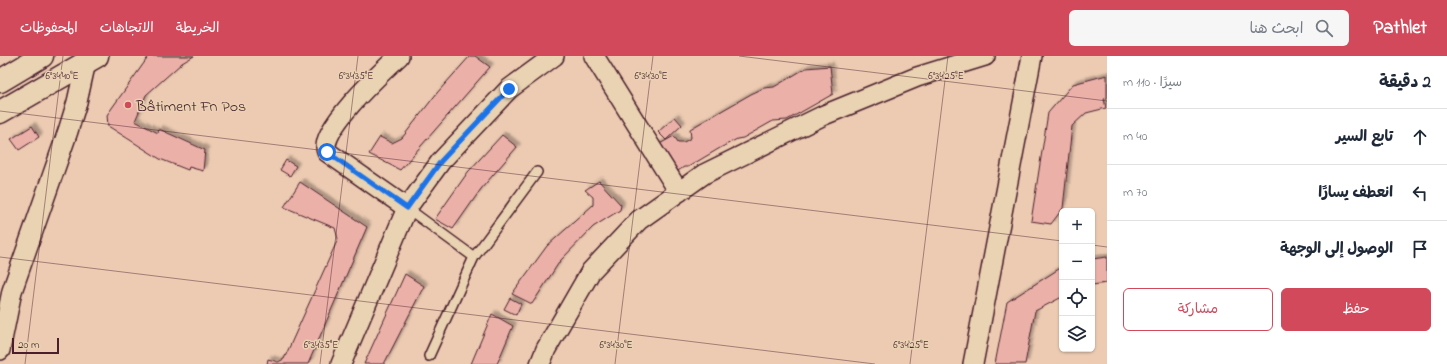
<!DOCTYPE html>
<html lang="ar">
<head>
<meta charset="utf-8">
<style>
	body { margin:0; font-family:"Indie Flower","Playpen Sans Arabic",sans-serif; background:#f6f6f7; color:#1f2937; direction:rtl }
	.controls { position:absolute; right:12px; bottom:12px; display:grid; overflow:hidden; border-radius:6px; box-shadow:0 1px 3px #0004 }
	.controls button { width:36px; height:36px; display:grid; place-items:center; padding:0; border:0; border-bottom:1px solid #e0e1e3; background:#fff; color:#1f2937; font:20px sans-serif }
	.scale { position:absolute; left:12px; bottom:10px; width:47px; box-sizing:border-box; padding-left:4px; border:2px solid #4a1f2b; border-top:0; font-size:11px; line-height:14px; white-space:nowrap; color:#4a1f2b; -webkit-text-stroke:3px #ead3b3; paint-order:stroke }
	.stop { position:absolute; width:12px; height:12px; margin:-9px; border:3px solid #1a73e8; border-radius:50%; background:#fff }
	.stop.end { background:#1a73e8; border-color:#fff; box-shadow:0 1px 4px #0008 }
	.list { margin:0; padding:0; list-style:none }
	h2 { display:flex; justify-content:space-between; align-items:center; height:52px; margin:0; padding:0 16px; font-size:17px }
	h2 small { font-size:13px; font-weight:400; color:#747a83 }
	.list li { display:grid; grid-template-columns:26px 1fr auto; gap:12px; align-items:center; box-sizing:border-box; height:56px; padding:0 16px; border-top:1px solid #e0e1e3 }
	.list b { display:block; font-size:15px; white-space:nowrap }
	.list em { font-size:13px; font-style:normal; color:#747a83 }
	.actions { display:flex; gap:8px; padding:12px 16px }
	.actions a { flex:1; padding:9px 0; border:1px solid #d1495b; border-radius:6px; text-align:center; font-size:14px; color:#d1495b }
	.actions .main { background:#d1495b; color:#fff }
	.icon { flex:none; width:22px; height:22px; fill:none; stroke:currentColor; stroke-width:2; stroke-linecap:round; stroke-linejoin:round }
	.map { position:relative; flex:none; width:1107px; height:308px; overflow:hidden; direction:ltr }
	header { display:flex; align-items:center; gap:24px; box-sizing:border-box; height:56px; padding:0 20px; background:#d1495b; color:#fff }
	header strong { font-size:19px }
	nav { display:flex; gap:22px; margin-inline-start:auto; font-size:14px }
	.search { width:280px; height:36px; background:#f6f6f7; display:flex; align-items:center; gap:10px; box-sizing:border-box; padding:0 14px; border-radius:6px; color:#747a83; font-size:15px }
	main { display:flex }
	aside { flex:1; background:#fff }
	.map>svg:first-child { display:block }
</style>
</head>
<body>
<header>
<strong>Pathlet</strong>
<div class="search"><svg class="icon" aria-label="search" viewBox="0 0 24 24"><circle cx="10" cy="10" r="6"/><path d="M15 15l6 6"/></svg>ابحث هنا</div>
<nav><a>الخريطة</a><a>الاتجاهات</a><a>المحفوظات</a></nav>
</header>
<main>
<aside>
<h2>2 دقيقة<small>سيرًا · 110 m</small></h2>
<ul class="list">
<li><svg class="icon" aria-label="ahead" viewBox="0 0 24 24"><path d="M12 20V5M6 11l6-6 6 6"/></svg><div><b>تابع السير</b></div><em>40 m</em></li>
<li><svg class="icon" aria-label="left" viewBox="0 0 24 24"><path d="M17 20v-9H6M10 6l-5 5 5 5"/></svg><div><b>انعطف يسارًا</b></div><em>70 m</em></li>
<li><svg class="icon" aria-label="arrive" viewBox="0 0 24 24"><path d="M6 21V4h12l-3 4 3 4H6"/></svg><div><b>الوصول إلى الوجهة</b></div></li>
</ul>
<div class="actions"><a class="main">حفظ</a><a>مشاركة</a></div>
</aside>
<div class="map">
<svg width="1107" height="308" viewBox="0 0 1107 308">
	<defs>
		<filter id="shadow"><feDropShadow dx="3.5" dy="-3.5" stdDeviation="1" flood-color="#0004"/></filter>
	</defs>
	<rect width="100%" height="100%" fill="#eccbb2"/>
	<filter id="ink" filterUnits="userSpaceOnUse"><feTurbulence type="fractalNoise" baseFrequency=".025" numOctaves="2"/><feDisplacementMap in="SourceGraphic" scale="8" xChannelSelector="R" yChannelSelector="G"/><feConvolveMatrix kernelMatrix="1 2 1 2 8 2 1 2 1" color-interpolation-filters="sRGB"/></filter>
	<g filter="url(#ink)">
		<!-- building -->
		<path fill="#ebb1a9" stroke="#4a1f2b" filter="url(#shadow)" d="M149,0h45l-12,7 -36,32 -11,26 23,12 1,-4 46,21 -2,21 -14,-4 -1,3 -28,-11 -52,-33 -1,-11z
			M470,0h5l15,11 -90,103 -31,-16 11,-17 12,6 10,-5 35,-45z
			M830,10l3,28 -46,26 -14,1 -30,17 -6,1 -17,9 -32,19h-4l-11,7 -17,-28 18,-10 4,6h6l7,-4 -1,-9 61,-35 13,-6 10,-1 32,-19z
			M1107,19v23l-3,1 2,9 -20,5 -14,13 -9,82 -12,16 -20,-3 17,-108 25,-29z
			M675,61l7,8 -16,15 -8,-8z
			M32,70l7,11 -20,13 -8,-11z
			M502,79l15,12 -36,42 -28,40 -18,-10 33,-47z
			M286,104l10,6 -6,10 -10,-6z
			M599,125l22,24 -1,5 -27,17 -33,34 -28,43 -20,-10 35,-48 46,-41v-8l-8,-7z
			M300,126l67,45 -59,137h-41l1,-5 10,3 6,-3 54,-120 -3,-11 -51,-21z
			M1107,201v26l-15,2v-26z
			M1062,211v30l-27,14 -10,53h-30l12,-62z
			M405,218l19,12 -40,78h-20z
			M510,242l11,6 -5,11 -12,-6z
			M492,258l21,12 -16,38h-26z"/>
		<g fill="none" stroke-linecap="round" stroke-linejoin="round">
			<!-- service casing -->
			<g stroke="#4a1f2b" stroke-width="12">
				<path id="service" d="M407,152l67,49
					M429,300l45,-99 63,-85"/>
			</g>
			<!-- minor casing -->
			<g stroke="#4a1f2b" stroke-width="22">
				<path id="minor" d="M399,0c-16,15 -82,75 -72,96l80,56
					M594,0l85,136
					M0,294l12,-59 56,-160 9,-29 9,-40v-6
					M341,308l66,-156 34,-47 68,-72 45,-33
					M540,308l6,-15 45,-78 48,-51 65,-46 120,-59 93,-38 68,-21
					M973,308l59,-308"/>
			</g>
			<!-- secondary casing -->
			<g stroke="#4a1f2b" stroke-width="25">
				<path id="secondary" d="M0,25l42,-25
					M0,56l97,-56"/>
			</g>
			<!-- service -->
			<use href="#service" stroke="#ead3b3" stroke-width="9"/>
			<!-- minor -->
			<use href="#minor" stroke="#ead3b3" stroke-width="19"/>
			<!-- secondary -->
			<use href="#secondary" stroke="#ead3b3" stroke-width="22"/>
		</g>
	</g>
	<g fill="none" stroke-linecap="round" stroke-linejoin="round" filter="url(#ink)">
		<!-- route -->
		<path stroke="#1a73e8" stroke-width="5" d="M327,96l80,56 34,-47 68,-72"/>
	</g>
	<!-- ticks -->
	<path fill="none" stroke="#4a1f2b" stroke-width="1" stroke-opacity="0.45" d="M739,0l368,45M0,55l1062,130M1092,189l15,2M0,201l875,107M25,308l38,-308M320,308l38,-308M615,308l38,-308M910,308l38,-308"/>
	<!-- markers -->
	<circle fill="#d1495b" stroke="#ead3b3" stroke-width="1.5" cx="128" cy="49" r="4"/>
	<g text-anchor="middle" stroke-width="3" stroke-linejoin="round" paint-order="stroke">
		<!-- poi labels -->
		<g font-size="16" fill="#4a1f2b" stroke="#ead3b3" text-anchor="start">
			<text x="136" y="55">Bâtiment Fn Pos</text>
		</g>
	</g>
	<g font-size="10" text-anchor="middle" fill="#4a1f2b" stroke="#ead3b3" stroke-width="3" stroke-linejoin="round" paint-order="stroke">
		<text x="62" y="23">6°34'40"E</text>
		<text x="356" y="23">6°34'35"E</text>
		<text x="651" y="23">6°34'30"E</text>
		<text x="946" y="23">6°34'25"E</text>
		<text x="321" y="292">6°34'35"E</text>
		<text x="616" y="292">6°34'30"E</text>
		<text x="911" y="292">6°34'25"E</text>
	</g>
</svg>
<div class="controls">
<button>+</button>
<button>−</button>
<button><svg class="icon" aria-label="locate" viewBox="0 0 24 24"><circle cx="12" cy="12" r="6"/><path d="M12 2v4M12 18v4M2 12h4M18 12h4"/></svg></button>
<button><svg class="icon" aria-label="layers" viewBox="0 0 24 24"><path d="M12 4l9 5-9 5-9-5zM3 14l9 5 9-5"/></svg></button>
</div>
<div class="scale">20 m</div>
<div class="stop" style="left:327px;top:96px"></div>
<div class="stop end" style="left:509px;top:33px"></div>
</div>
</main>
</body>
</html>
